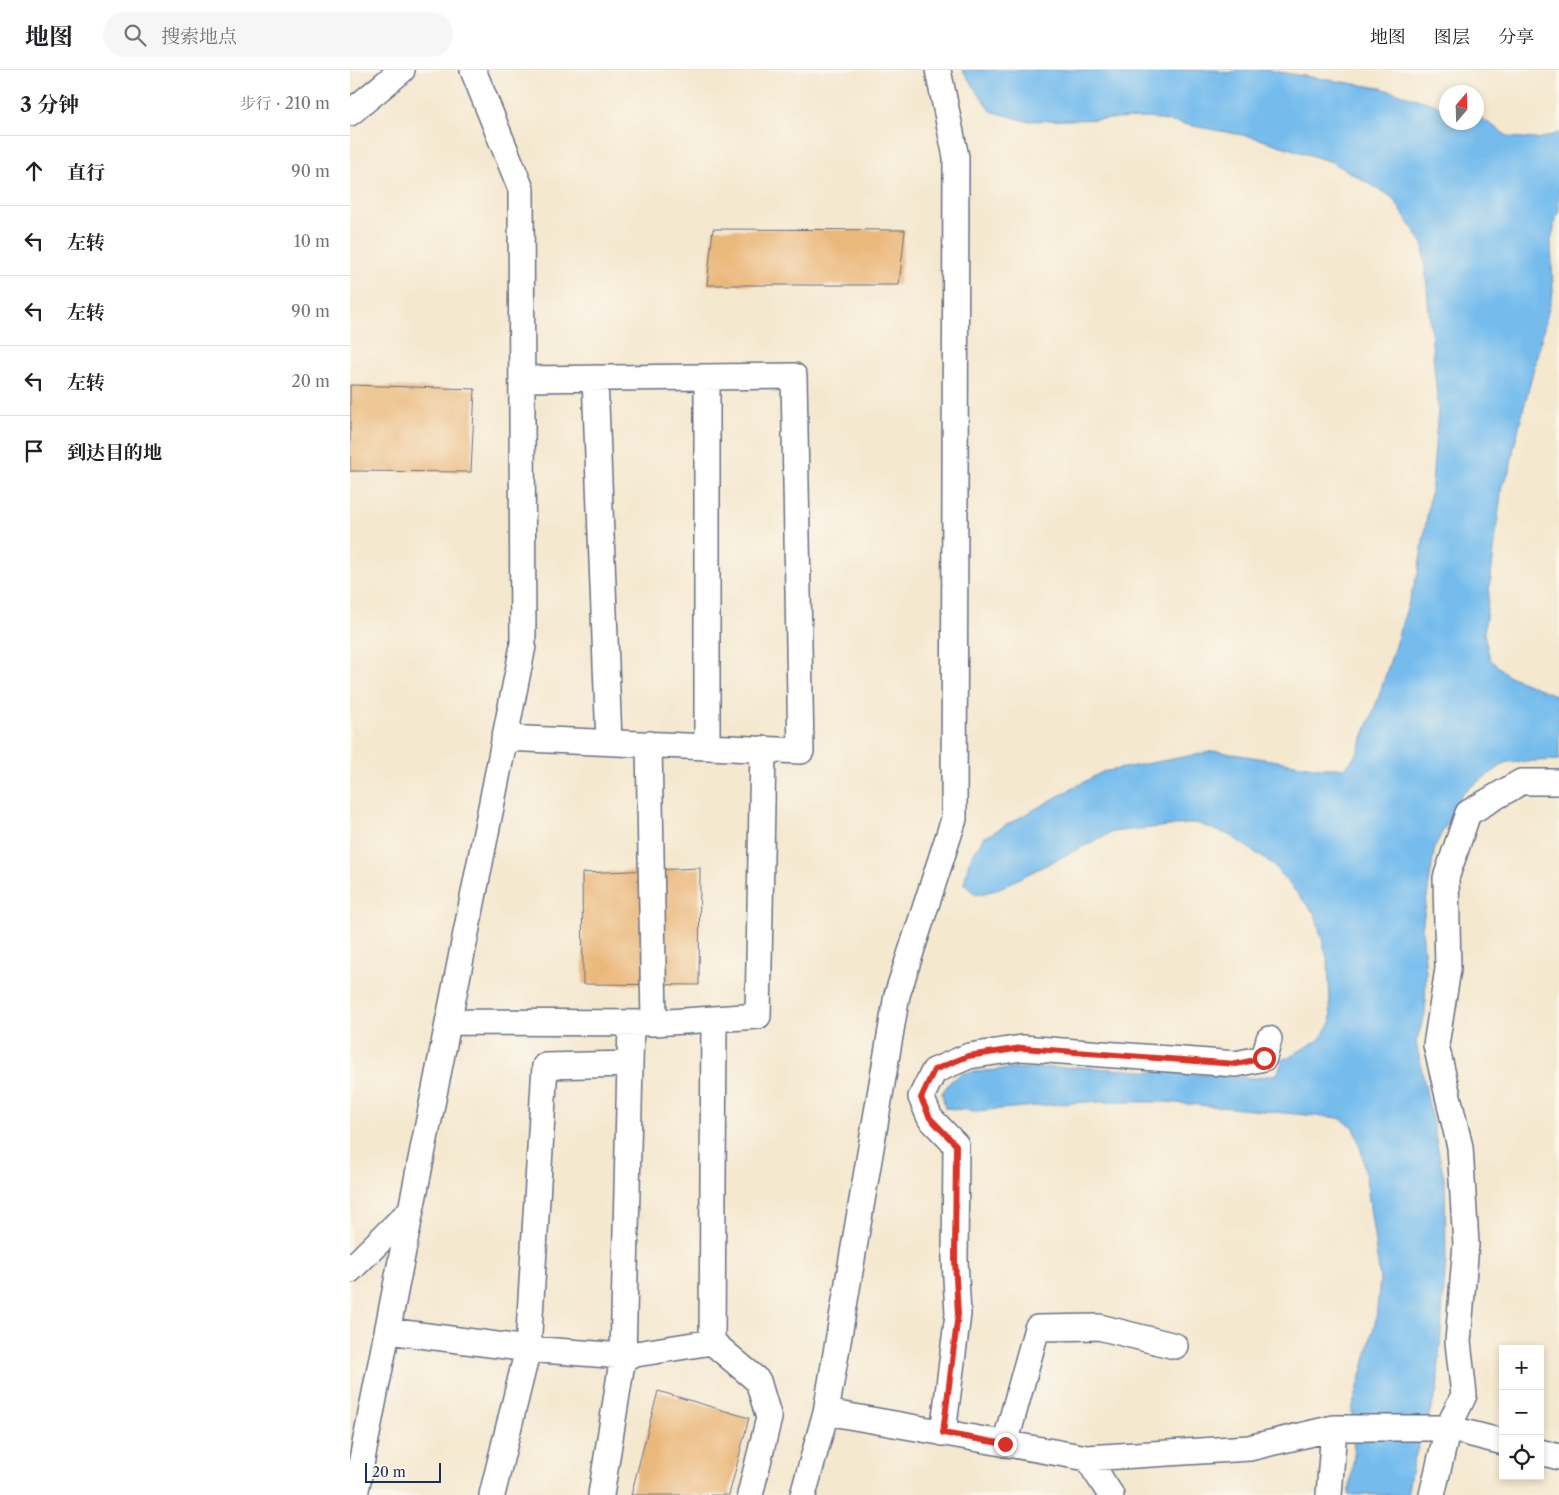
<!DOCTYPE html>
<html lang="zh">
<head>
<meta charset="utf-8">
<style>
	body { margin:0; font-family:"Libre Caslon Text","Noto Serif SC",serif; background:#f6f6f6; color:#202124 }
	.controls { position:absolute; right:15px; bottom:15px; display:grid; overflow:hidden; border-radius:0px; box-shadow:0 2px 8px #0003 }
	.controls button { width:45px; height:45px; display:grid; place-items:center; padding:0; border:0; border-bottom:1px solid #e0e0e0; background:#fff; color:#202124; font:25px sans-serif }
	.compass { position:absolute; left:1089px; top:15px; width:45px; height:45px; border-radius:50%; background:#fff; box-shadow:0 2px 8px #0003; rotate:19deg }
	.scale { position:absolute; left:15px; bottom:12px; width:76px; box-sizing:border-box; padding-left:5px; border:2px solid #1b2f5e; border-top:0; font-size:14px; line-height:18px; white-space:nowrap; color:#1b2f5e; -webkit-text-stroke:4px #fbf7ec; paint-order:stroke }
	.stop { position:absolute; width:15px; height:15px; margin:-11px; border:4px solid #d93025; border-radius:50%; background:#fff }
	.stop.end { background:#d93025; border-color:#fff; box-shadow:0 1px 5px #0008 }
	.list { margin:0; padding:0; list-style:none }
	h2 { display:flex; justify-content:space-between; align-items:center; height:65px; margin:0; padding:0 20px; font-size:21px }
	h2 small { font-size:16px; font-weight:400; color:#757577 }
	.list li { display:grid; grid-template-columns:32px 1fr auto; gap:15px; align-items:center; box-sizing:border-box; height:70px; padding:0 20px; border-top:1px solid #e0e0e0 }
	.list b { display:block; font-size:19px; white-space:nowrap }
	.list em { font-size:16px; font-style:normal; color:#757577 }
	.icon { flex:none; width:28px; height:28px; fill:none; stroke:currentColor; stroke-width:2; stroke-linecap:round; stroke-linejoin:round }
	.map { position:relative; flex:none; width:1209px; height:1425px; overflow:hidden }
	header { display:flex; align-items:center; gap:30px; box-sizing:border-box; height:70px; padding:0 25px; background:#fff; border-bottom:1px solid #e0e0e0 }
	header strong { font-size:24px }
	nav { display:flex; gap:28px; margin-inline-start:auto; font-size:18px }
	.search { width:350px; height:45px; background:#f6f6f6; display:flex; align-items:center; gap:12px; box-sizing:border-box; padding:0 18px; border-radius:28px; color:#757577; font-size:19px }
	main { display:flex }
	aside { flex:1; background:#fff }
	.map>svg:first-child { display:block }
</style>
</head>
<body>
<header>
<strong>地图</strong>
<div class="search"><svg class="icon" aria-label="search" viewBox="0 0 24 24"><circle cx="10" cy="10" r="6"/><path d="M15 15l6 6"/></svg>搜索地点</div>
<nav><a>地图</a><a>图层</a><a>分享</a></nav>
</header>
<main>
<aside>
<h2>3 分钟<small>步行 · 210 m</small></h2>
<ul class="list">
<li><svg class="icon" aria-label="ahead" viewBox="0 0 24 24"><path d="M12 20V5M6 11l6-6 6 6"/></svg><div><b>直行</b></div><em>90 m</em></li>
<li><svg class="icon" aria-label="left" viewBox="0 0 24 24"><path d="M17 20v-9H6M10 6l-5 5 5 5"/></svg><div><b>左转</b></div><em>10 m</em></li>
<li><svg class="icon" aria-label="left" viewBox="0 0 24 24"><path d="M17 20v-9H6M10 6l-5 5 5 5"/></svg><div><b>左转</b></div><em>90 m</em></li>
<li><svg class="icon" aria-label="left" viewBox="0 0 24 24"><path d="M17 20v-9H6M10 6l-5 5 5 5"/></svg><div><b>左转</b></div><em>20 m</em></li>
<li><svg class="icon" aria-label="arrive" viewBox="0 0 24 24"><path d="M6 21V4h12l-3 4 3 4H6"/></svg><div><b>到达目的地</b></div></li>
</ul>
</aside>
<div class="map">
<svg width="1209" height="1425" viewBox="0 0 1209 1425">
	<rect width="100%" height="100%" fill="#fbf7ec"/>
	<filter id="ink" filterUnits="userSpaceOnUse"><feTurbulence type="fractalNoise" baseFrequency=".02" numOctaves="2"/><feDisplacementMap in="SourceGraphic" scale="10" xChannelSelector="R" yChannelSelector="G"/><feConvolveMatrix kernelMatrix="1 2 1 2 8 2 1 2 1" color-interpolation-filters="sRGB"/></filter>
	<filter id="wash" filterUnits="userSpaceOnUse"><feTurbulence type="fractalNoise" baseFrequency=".0096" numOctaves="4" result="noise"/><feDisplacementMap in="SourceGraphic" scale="20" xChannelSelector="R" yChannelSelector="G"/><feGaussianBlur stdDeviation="1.12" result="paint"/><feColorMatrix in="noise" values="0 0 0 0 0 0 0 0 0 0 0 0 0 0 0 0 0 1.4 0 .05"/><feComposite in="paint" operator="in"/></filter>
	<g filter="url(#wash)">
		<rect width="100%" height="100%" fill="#f4e8cf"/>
		<!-- water -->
		<path fill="#75bced" stroke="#4876a6" d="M612,0h254l12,3 10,-3h28l115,18 65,20v14h30l1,-5 6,2 26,18 30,2 20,-6v81l-3,4 -5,23 2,51 -39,155 -4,23 -8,15 -18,149 6,25 17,16 52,22v63l-52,2 -44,30 -28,54 -13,82 4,45 -1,41 -9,28 29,141 1,76 -9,132 -24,72 -6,32h-58l5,-41 -2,-44 24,-91 4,-40 -17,-122 -9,-30 -15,-9 -173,-16h-82l-108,9 -31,-3 -3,-15 9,-12 12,-8 46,-4 70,-2 176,11 22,-4 6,-14 36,-20 12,-17 -3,-62 -13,-47 -44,-51 -42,-28 -33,-12 -84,9 -116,58 -20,5 -12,-11 5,-23 14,-23 119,-66 113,-21 105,17h25l11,-12 22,-57 40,-126 14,-89 6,-75 -15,-165 -31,-47 -60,-35 -79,-25 -103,-19 -124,3 -35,-10z"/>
		<g id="blocks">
			<!-- building -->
			<path fill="#ebb87b" d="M363,159l192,1 -6,55h-192z
				M0,315l125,4 -4,83 -121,-1z
				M350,798l-1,117 -116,-1 -1,-111z
				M308,1321l91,27 -20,77h-98z"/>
		</g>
	</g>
	<g filter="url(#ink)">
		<use href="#blocks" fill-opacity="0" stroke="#677086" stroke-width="1"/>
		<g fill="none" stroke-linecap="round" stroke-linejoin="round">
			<!-- minor casing -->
			<g stroke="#677086" stroke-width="28">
				<path id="minor" d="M0,43l52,-43
					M357,307v370
					M245,308l14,364
					M154,668l297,13 -7,-375 -272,3
					M299,674l5,279
					M98,952l206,1 104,-7 5,-267
					M0,1200l61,-60 112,-564 -2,-457 -48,-119
					M38,1261l140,18 95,7 89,-14 2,-323
					M362,1272l46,39 11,37 -19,77
					M476,1342l261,46 162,-10 85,-20h114l55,14
					M593,1363l15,-119 -3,-54 1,-115 -26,-27 -9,-21 13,-26 35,-15 53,-8 214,16 28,-6 5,-19
					M655,1374l32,-116 62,-1 76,19
					M1190,1382l19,5
					M737,1388l24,37
					M5,1425l56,-285
					M142,1425l36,-146 17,-283 85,-2
					M251,1425l22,-139 8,-333
					M453,1425l23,-83 71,-417 57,-176 2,-662 -18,-87
					M979,1425l5,-67
					M1082,1425l16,-67 16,-33 -6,-53 8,-98 -6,-97 -24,-102 12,-76 -2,-91 22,-65 53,-31h38"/>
			</g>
			<!-- minor -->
			<use href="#minor" stroke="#fff" stroke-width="25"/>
		</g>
	</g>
	<g fill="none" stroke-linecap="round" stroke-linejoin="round" filter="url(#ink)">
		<!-- route -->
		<path stroke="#d93025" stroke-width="6" d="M655,1374l-62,-11 15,-119 -3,-54 1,-115 -26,-27 -9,-20 13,-28 34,-14 54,-8 214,16 28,-6"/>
	</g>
</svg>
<div class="controls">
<button>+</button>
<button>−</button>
<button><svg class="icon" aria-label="locate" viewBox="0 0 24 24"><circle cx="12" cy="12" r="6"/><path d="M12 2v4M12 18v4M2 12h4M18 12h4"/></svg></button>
</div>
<svg class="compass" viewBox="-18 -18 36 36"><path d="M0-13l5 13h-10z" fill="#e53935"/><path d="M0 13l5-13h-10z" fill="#757577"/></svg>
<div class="scale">20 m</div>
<div class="stop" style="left:914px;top:988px"></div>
<div class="stop end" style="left:655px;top:1374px"></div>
</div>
</main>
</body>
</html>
